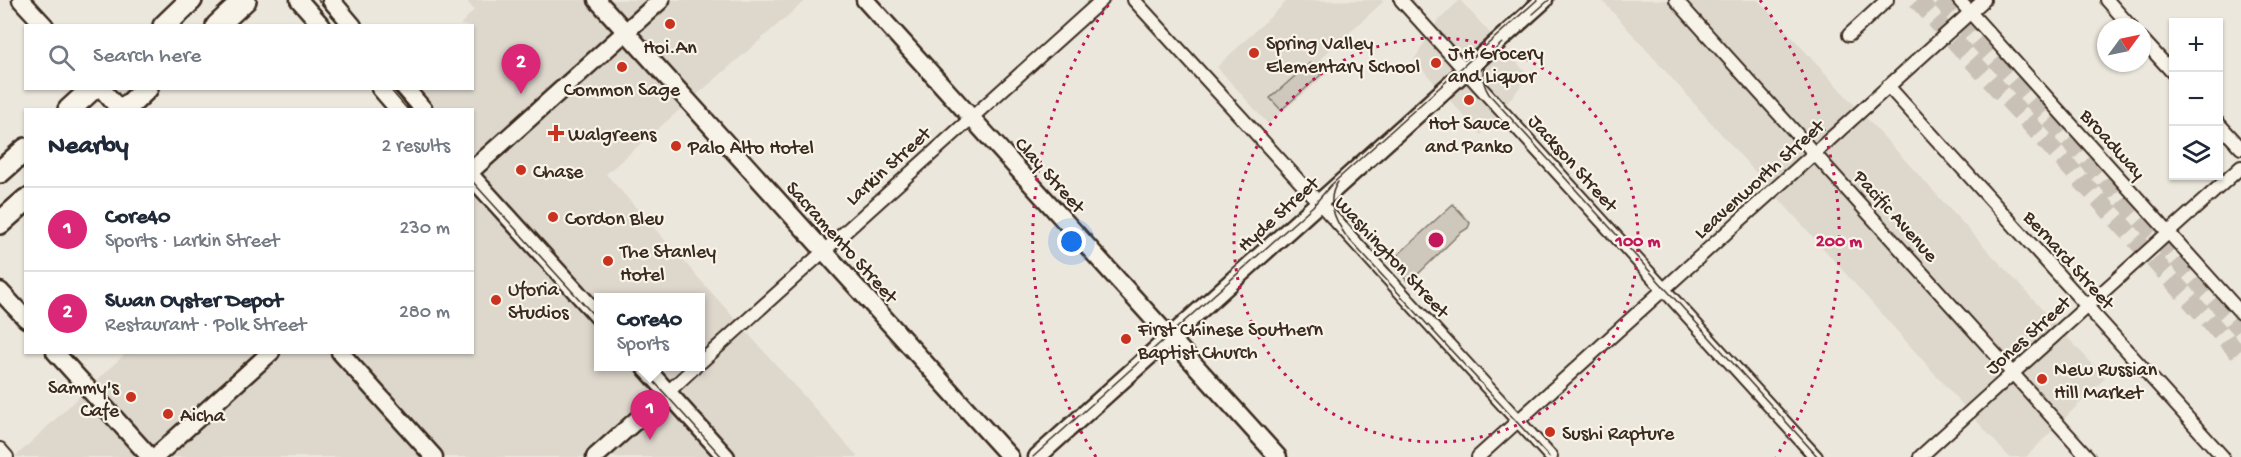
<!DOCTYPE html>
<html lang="en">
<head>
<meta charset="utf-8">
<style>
	body { margin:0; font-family:"Gochi Hand",sans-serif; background:#f2f2f3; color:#1f2937 }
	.controls { position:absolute; right:18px; top:18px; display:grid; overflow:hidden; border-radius:0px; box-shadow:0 2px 4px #0004 }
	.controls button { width:54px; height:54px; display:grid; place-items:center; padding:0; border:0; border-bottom:2px solid #e0e1e3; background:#fff; color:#1f2937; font:30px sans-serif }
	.compass { position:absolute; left:2097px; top:18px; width:54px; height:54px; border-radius:50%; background:#fff; box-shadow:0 2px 4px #0004; rotate:57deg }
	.you { position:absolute; left:1072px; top:242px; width:21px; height:21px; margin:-15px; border:4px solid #fff; border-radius:50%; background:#1a73e8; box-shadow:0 0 0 9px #1a73e833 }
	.badge { display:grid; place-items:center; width:39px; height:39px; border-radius:50%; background:#db2777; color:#fff; font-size:20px; font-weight:700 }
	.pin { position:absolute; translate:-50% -50px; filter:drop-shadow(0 2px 3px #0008) }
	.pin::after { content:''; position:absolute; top:32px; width:21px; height:18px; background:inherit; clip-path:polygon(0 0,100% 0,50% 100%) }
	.popup { position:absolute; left:594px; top:293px; width:111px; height:78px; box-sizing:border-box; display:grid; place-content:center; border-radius:0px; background:#fff; filter:drop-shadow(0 2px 4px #0005); font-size:20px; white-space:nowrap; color:#747a83 }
	.popup b { font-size:22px; color:#1f2937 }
	.popup::after { content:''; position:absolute; left:50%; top:100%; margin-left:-12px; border:12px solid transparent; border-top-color:#fff }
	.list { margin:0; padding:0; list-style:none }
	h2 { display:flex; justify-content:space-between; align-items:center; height:78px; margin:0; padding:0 24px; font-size:26px }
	h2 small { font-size:20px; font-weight:400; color:#747a83 }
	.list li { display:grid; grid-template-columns:39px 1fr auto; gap:18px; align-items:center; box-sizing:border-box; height:84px; padding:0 24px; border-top:2px solid #e0e1e3 }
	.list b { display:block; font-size:22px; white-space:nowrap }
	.list p { margin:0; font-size:20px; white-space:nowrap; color:#747a83 }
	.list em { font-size:20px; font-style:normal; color:#747a83 }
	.icon { flex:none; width:33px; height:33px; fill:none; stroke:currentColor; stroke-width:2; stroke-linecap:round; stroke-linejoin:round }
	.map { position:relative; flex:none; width:2241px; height:457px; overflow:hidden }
	.search { position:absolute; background:#fff; box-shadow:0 2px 4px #0004; left:24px; top:24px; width:450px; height:66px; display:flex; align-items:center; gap:15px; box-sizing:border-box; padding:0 21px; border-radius:0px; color:#747a83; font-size:22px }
	.panel { position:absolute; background:#fff; box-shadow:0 2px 4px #0004; left:24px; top:108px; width:450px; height:246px; border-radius:0px }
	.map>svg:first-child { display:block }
</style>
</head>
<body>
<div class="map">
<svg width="2241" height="457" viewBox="0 0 2241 457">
	<rect width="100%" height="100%" fill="#ece7dc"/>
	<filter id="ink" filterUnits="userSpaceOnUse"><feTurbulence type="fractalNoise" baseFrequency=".0167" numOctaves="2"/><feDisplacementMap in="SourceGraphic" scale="12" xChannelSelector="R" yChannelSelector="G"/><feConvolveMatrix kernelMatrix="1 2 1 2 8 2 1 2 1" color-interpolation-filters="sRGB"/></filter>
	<g filter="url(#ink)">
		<!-- built -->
		<path fill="#ddd7cc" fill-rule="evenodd" d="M466,0h340l-200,174 252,283h-843l111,-104 346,-1v-242l-88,-1 20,-20 68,-1v-62l-12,-1 14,-15zM599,298h102v68h-102z
			M1382,0l1,2 -62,56 10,12 -63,54 -51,-57 70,-66z
			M1460,0l69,76 -48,59 -67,-75 23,-38z
			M1602,0h156l347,378 -79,79h-17z"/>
		<!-- green -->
		<path fill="#cec8bc" stroke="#84796d" stroke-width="1.5" d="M1310,63l11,12 -40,35 -11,-12z
			M1453,204l17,19 -2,5 -8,5 -51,50 -19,-21z"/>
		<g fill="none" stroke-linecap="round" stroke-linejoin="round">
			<!-- primary-tunnel -->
			<path stroke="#c9c1b6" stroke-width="18" stroke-dasharray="18 9" stroke-linecap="butt" d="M1917,0l324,356
				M1941,0l300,329"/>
			<!-- street casing -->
			<g stroke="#3b2a1e" stroke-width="16">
				<path id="street" d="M1134,0l417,457
					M1401,0l415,457
					M1676,0l412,457
					M1959,0l282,313
					M2107,0l24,27
					M1849,35l38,-35
					M2142,39l32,35
					M1888,86l335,371
					M2218,123l23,25
					M701,362l401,-362
					M668,392l28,-26
					M0,449l7,8
					M1478,457l506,-457
					M1920,457l321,-290"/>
			</g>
			<!-- secondary casing -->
			<g stroke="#3b2a1e" stroke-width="21">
				<path id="secondary" d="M21,0l24,26
					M299,0l23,26
					M331,0l22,26
					M597,0l413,457
					M865,0l413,457
					M101,88l19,22
					M380,88l19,22
					M405,88l19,22
					M472,170l189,-170
					M472,177l127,140
					M0,291l26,28
					M55,352l95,105
					M340,352l94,105
					M644,366l82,91
					M155,457l116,-105
					M595,457l73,-65
					M1037,457l507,-457"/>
			</g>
			<!-- highway casing -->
			<g stroke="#3b2a1e" stroke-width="26">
				<path id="highway" d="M164,26l27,-26
					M217,26l28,-26
					M69,110l24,-22
					M124,110l23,-22
					M0,172l26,-23
					M0,223l26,-23"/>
			</g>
			<!-- street -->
			<use href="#street" stroke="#f7f3e8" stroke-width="12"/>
			<!-- secondary -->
			<use href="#secondary" stroke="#f7f3e8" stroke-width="16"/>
			<!-- highway -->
			<use href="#highway" stroke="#f7f3e8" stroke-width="21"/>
			<!-- tram -->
			<path stroke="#3b2a1e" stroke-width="1.5" d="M318,0l23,26
				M1533,14l16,-14
				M1502,43c-16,14 -26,31 -13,51l329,363
				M389,88l19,22
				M472,181l127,140
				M1338,182c-13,18 -3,38 8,54l203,221
				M640,366l82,91
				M1033,457l280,-251 18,-21 206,-185"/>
		</g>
	</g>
	<!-- distance rings -->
	<g fill="none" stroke="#c2185b" stroke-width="3" stroke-dasharray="3 6">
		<circle cx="1436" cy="240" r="202"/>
		<path d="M1096 457A403 403 0 0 1 1112 0M1760 0A403 403 0 0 1 1776 457"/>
	</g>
	<!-- markers -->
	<g fill="#c8321e" stroke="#f7f3e8" stroke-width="2">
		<circle cx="670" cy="24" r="6"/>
		<circle cx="1254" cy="53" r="6"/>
		<circle cx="1436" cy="63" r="6"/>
		<circle cx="622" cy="67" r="6"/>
		<circle cx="1469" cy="100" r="6"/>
		<path d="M553 124h6v6h6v6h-6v6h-6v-6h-6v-6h6z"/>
		<circle cx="676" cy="146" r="6"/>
		<circle cx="521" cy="170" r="6"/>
		<circle cx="553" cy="217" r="6"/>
		<circle cx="608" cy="261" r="6"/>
		<circle cx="496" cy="300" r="6"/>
		<circle cx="1126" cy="339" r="6"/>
		<circle cx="2042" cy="379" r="6"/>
		<circle cx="131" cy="397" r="6"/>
		<circle cx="168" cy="414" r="6"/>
		<circle cx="1550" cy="432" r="6"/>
	</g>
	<g text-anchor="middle" stroke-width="4.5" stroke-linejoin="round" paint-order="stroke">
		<!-- poi labels -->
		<g font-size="20" fill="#3b2a1e" stroke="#f7f3e8" text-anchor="start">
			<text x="1266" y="49">Spring Valley<tspan x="1266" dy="23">Elementary School</tspan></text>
			<text x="670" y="53" text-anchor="middle">Hoi.An</text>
			<text x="1448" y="59">J H Grocery<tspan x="1448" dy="23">and Liquor</tspan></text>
			<text x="622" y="95" text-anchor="middle">Common Sage</text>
			<text x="1469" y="129" text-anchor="middle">Hot Sauce<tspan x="1469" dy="23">and Panko</tspan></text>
			<text x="568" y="140">Walgreens</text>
			<text x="688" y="153">Palo Alto Hotel</text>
			<text x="533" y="177">Chase</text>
			<text x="565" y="224">Cordon Bleu</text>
			<text x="620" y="257">The Stanley<tspan x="620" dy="23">Hotel</tspan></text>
			<text x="508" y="295">Uforia<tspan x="508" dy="23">Studios</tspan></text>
			<text x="1138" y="335">First Chinese Southern<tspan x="1138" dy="23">Baptist Church</tspan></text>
			<text x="2054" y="375">New Russian<tspan x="2054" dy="23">Hill Market</tspan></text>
			<text x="119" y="393" text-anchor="end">Sammy's<tspan x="119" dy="23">Cafe</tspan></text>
			<text x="180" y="421">Aicha</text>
			<text x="1562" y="439">Sushi Rapture</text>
		</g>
		<!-- street labels -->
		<g font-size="20" fill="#3b2a1e" stroke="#f7f3e8">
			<text transform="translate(2114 143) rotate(48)" y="7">Broadway</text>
			<text transform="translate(1574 162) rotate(48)" y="7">Jackson Street</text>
			<text transform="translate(887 165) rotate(-42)" y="7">Larkin Street</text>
			<text transform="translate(1051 174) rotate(48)" y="7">Clay Street</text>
			<text transform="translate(1758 178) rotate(-42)" y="7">Leavenworth Street</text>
			<text transform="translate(1277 213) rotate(-42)" y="7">Hyde Street</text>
			<text transform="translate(1897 215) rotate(48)" y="7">Pacific Avenue</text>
			<text transform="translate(843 241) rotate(48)" y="7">Sacramento Street</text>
			<text transform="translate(1393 256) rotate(47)" y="7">Washington Street</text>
			<text transform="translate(2070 259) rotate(48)" y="7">Bernard Street</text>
			<text transform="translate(2027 334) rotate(-42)" y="7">Jones Street</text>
		</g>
	</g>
	<circle cx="1436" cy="240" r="9" fill="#c2185b" stroke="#f7f3e8" stroke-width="3"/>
	<g font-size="18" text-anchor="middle" font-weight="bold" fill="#c2185b" stroke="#f7f3e8" stroke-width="4.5" stroke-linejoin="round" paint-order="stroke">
		<text x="1638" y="246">100 m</text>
		<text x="1839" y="246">200 m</text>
	</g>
</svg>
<div class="controls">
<button>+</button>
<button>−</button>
<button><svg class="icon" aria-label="layers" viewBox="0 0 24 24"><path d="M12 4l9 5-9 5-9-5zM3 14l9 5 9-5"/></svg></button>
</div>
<svg class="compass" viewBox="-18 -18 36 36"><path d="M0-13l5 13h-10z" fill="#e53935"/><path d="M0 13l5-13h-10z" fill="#747a83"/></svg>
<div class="you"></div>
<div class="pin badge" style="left:650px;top:440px">1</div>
<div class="popup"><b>Core40</b>Sports</div>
<div class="pin badge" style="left:521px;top:94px">2</div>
<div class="search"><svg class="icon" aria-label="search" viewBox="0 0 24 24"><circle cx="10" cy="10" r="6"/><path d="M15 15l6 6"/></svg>Search here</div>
<section class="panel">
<h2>Nearby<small>2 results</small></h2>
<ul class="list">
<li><span class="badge">1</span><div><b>Core40</b><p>Sports · Larkin Street</p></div><em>230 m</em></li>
<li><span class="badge">2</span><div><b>Swan Oyster Depot</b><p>Restaurant · Polk Street</p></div><em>280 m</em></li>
</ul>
</section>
</div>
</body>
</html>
